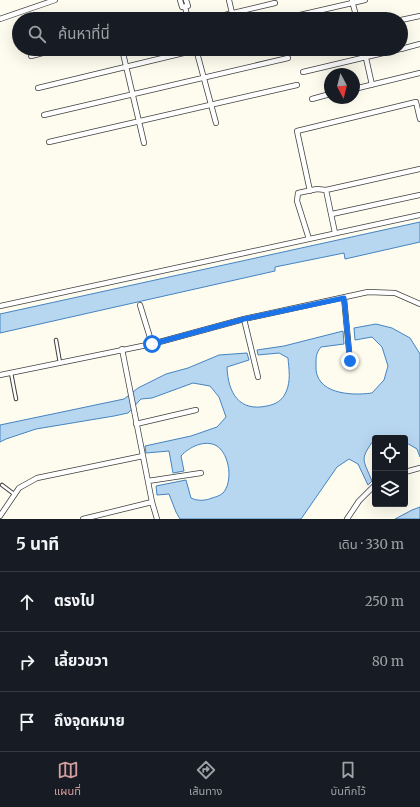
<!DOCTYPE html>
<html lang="th">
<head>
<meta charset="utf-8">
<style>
	body { margin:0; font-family:Merriweather,"Noto Sans Thai",serif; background:#242831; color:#f1f3f6 }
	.controls { position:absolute; right:12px; bottom:12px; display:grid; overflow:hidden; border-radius:4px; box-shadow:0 4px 16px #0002 }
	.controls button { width:36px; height:36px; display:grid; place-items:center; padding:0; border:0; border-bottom:1px solid #363941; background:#171b24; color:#f1f3f6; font:20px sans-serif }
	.compass { position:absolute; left:324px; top:68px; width:36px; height:36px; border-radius:50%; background:#171b24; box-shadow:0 4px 16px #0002; rotate:173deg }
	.stop { position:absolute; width:12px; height:12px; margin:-9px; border:3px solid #1a73e8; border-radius:50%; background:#fff }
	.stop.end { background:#1a73e8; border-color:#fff; box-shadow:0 1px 4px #0008 }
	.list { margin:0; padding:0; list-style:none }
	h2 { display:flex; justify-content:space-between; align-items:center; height:52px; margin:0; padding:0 16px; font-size:17px }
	h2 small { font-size:13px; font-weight:400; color:#9ea1a6 }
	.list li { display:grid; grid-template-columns:26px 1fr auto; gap:12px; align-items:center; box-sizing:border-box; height:60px; padding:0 16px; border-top:1px solid #363941 }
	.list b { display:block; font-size:15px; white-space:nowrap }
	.list em { font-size:13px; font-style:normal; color:#9ea1a6 }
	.icon { flex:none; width:22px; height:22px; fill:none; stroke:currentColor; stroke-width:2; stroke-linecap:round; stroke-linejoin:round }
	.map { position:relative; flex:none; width:420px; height:519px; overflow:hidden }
	.search { position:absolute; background:#171b24; box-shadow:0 4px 16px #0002; left:12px; right:12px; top:12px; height:44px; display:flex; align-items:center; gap:10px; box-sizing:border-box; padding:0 14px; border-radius:22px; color:#9ea1a6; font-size:15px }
	.sheet { height:232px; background:#171b24 }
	nav { display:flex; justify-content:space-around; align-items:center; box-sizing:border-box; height:56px; border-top:1px solid #363941; background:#171b24; font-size:11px; color:#9ea1a6 }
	nav a { display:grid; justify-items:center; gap:2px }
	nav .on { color:#d39e9e }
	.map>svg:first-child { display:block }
</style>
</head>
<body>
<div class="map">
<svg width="420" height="519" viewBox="0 0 420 519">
	<rect width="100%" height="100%" fill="#fdfcee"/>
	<!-- water -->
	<path fill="#b7d6f0" stroke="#4584c0" d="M420,222v20l-75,17 -1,-6 -69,14v4l-275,62v-19z
		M376,324l16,4 18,10 10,16v103l-3,-8 -12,-7v-4l-15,-1 -15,1c-15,22 -13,19 -3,43l-4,4 -10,-21 -9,-5 -12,8 -36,52h-121l-4,-7 -7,-18 -12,1 -1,-9 30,-6 5,18c6,3 14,3 21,0 3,-1 8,-2 11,-5 10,-11 7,-38 -6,-47 -12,-7 -28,1 -36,10l3,15 -11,2 -4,-22 -23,2 -1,-7 46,-10 26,-9 9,-10 -7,-20 -9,-11 -17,-3 -41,15 -11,1 -13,14 -14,3 -78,13 -30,10 -6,3v-17l124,-26 14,-11 28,-14 22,-6 31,-13 28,-2 2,7 -22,7c1,26 12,45 40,39 9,-2 15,-5 19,-14 5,-11 3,-22 2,-34l-9,-5 -21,2 -1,-5 27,-4 59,-15 1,13 -23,3c-5,6 -5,10 -5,18 -2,29 35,31 56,28l12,-13 4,-14 -6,-19 -10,-10 -17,3 -1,-12z
		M420,507v12h-25l17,-9z"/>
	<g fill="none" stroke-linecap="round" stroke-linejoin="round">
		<!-- service casing -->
		<g stroke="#404040" stroke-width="4.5">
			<path id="service" d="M56,340l4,23
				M11,373l5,26
				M2,485l12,9"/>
		</g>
		<!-- minor casing -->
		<g stroke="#404040" stroke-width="6">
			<path id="minor" d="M180,0l2,7 6,-1 -2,-6
				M229,0l3,13
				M352,1l5,18
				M185,7l3,12
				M287,18l78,-18
				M0,19l55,-19
				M179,19l9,-2
				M208,19l67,-16
				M401,20l19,-4
				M122,49l22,94
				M196,49l20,74
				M364,49l8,36
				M401,49l19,-5
				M31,56l27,-7
				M303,72l97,-23
				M38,88l162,-39
				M354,89l66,-16
				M312,99l18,-5
				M44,115l244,-57
				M49,142l248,-57
				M326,190l94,-21
				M310,191l-13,-60 119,-29 4,17
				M332,214l88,-19
				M309,239l-12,-38 1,-8 19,-4 9,1 9,43
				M344,298l6,63
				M140,305l12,39
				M0,306l420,-91
				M244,319l14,58
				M122,349l30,153 5,17
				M0,375l152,-31 92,-25 124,-27 27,1 25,11
				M136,424l60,-14
				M405,472l15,-4
				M148,481l53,-8
				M0,516l19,-28 18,-10 106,-22
				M83,519l69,-17
				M347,519l12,-18 16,-16"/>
		</g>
		<!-- service -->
		<use href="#service" stroke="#fff" stroke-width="2.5"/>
		<!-- minor -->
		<use href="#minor" stroke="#fff" stroke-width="4.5"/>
	</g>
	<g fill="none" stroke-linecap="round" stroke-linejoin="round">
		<!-- route -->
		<path stroke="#1a73e8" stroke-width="5" d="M152,344l92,-25 100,-21 6,63"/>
	</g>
</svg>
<div class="controls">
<button><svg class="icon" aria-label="locate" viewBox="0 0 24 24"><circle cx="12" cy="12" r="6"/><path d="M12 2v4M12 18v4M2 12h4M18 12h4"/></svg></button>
<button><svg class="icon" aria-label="layers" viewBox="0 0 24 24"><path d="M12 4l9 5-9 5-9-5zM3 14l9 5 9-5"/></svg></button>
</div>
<svg class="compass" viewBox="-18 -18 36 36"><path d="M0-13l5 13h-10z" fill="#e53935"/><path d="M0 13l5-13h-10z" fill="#9ea1a6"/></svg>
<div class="stop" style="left:152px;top:344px"></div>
<div class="stop end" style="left:350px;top:361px"></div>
<div class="search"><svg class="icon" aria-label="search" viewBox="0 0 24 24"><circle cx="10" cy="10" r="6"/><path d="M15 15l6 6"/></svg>ค้นหาที่นี่</div>
</div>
<section class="sheet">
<h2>5 นาที<small>เดิน · 330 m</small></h2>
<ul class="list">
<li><svg class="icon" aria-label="ahead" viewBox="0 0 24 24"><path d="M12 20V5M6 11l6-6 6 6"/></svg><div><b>ตรงไป</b></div><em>250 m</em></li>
<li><svg class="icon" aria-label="right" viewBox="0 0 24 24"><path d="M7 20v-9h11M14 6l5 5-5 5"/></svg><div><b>เลี้ยวขวา</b></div><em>80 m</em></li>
<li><svg class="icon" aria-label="arrive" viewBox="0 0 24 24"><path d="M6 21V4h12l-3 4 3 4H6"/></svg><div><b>ถึงจุดหมาย</b></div></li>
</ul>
</section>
<nav>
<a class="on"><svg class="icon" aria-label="map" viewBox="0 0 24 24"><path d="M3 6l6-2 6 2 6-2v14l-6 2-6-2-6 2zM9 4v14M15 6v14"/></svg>แผนที่</a>
<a><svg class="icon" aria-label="directions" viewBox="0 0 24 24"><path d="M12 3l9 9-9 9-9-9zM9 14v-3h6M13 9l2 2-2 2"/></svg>เส้นทาง</a>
<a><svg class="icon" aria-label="saved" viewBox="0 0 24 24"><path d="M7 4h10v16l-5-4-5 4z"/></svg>บันทึกไว้</a>
</nav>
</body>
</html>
